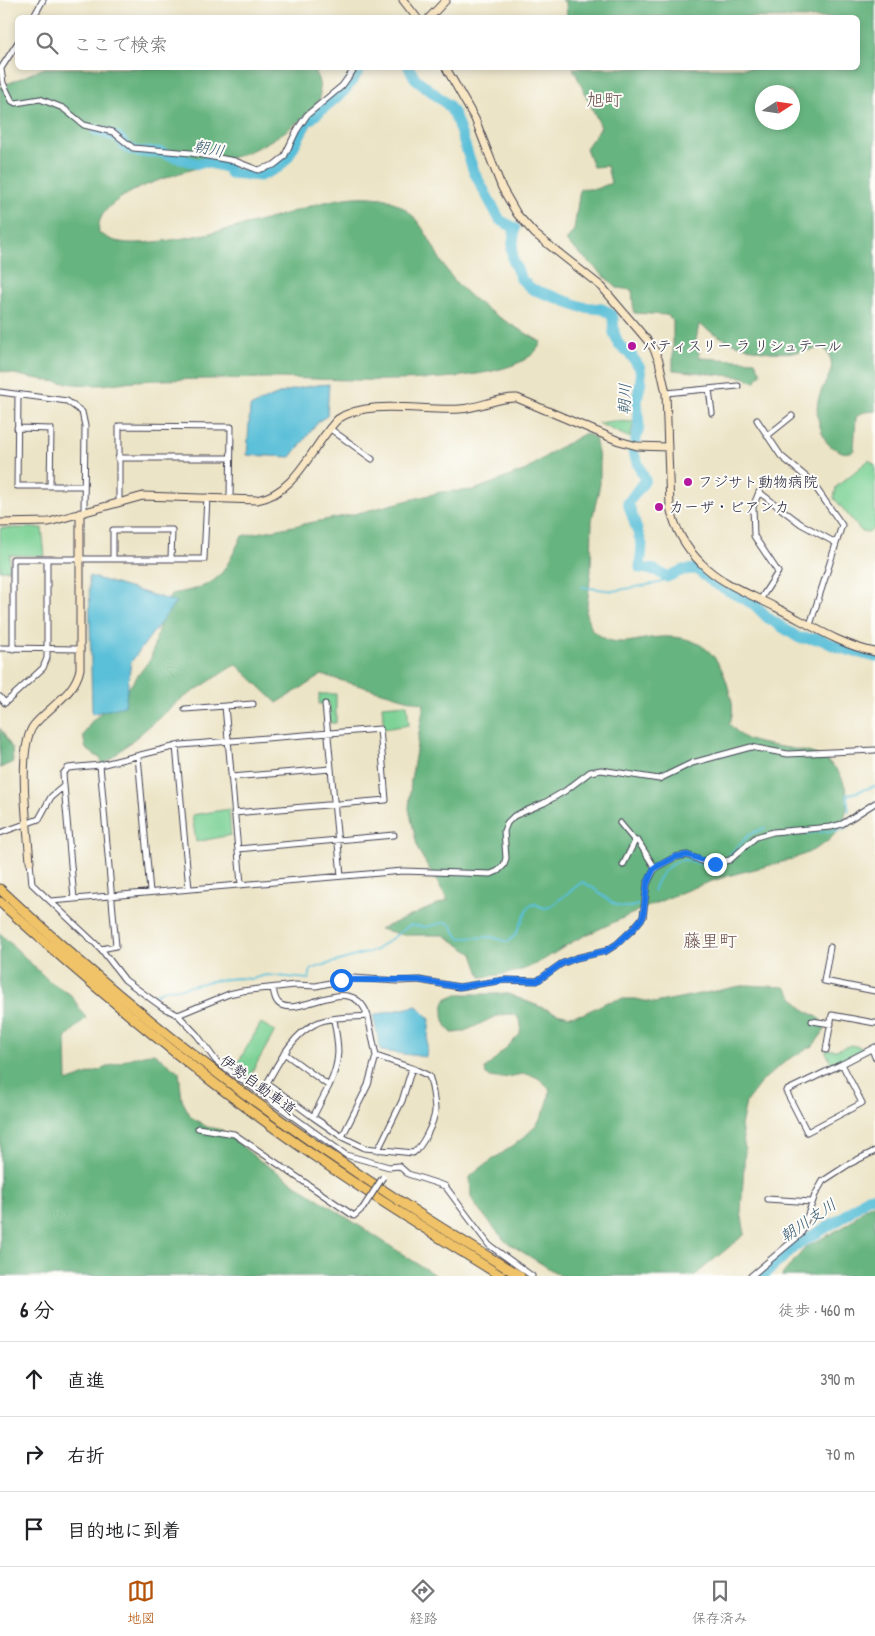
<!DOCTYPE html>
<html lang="ja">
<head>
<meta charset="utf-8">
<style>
	body { margin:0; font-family:"Patrick Hand","Klee One",sans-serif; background:#f2f2f2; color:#202124 }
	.compass { position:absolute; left:755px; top:85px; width:45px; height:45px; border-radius:50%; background:#fff; box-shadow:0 2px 8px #0003; rotate:78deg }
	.stop { position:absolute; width:15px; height:15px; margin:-11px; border:4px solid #1a73e8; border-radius:50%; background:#fff }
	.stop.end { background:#1a73e8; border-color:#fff; box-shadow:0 1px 5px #0008 }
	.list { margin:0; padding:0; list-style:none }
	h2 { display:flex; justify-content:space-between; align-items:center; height:65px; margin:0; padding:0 20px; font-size:21px }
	h2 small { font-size:16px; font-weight:400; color:#757577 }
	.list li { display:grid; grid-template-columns:32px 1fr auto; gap:15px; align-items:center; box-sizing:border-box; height:75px; padding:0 20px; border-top:1px solid #e0e0e0 }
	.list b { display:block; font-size:19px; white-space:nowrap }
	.list em { font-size:16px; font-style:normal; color:#757577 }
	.icon { flex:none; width:28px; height:28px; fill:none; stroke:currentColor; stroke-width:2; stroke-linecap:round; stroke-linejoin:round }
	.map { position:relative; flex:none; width:875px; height:1276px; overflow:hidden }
	.search { position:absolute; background:#fff; box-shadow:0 2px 8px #0003; left:15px; right:15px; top:15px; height:55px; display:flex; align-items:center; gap:12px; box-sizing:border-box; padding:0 18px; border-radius:8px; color:#757577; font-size:19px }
	.sheet { height:290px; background:#fff }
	nav { display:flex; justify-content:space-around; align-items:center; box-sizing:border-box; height:70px; border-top:1px solid #e0e0e0; background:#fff; font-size:14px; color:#757577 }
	nav a { display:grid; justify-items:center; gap:2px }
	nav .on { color:#b45309 }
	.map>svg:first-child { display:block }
</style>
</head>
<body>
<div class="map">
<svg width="875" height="1276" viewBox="0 0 875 1276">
	<rect width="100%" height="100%" fill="#fdfcf7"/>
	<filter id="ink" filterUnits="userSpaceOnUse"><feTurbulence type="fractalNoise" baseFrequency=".02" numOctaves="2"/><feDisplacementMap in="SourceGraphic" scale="10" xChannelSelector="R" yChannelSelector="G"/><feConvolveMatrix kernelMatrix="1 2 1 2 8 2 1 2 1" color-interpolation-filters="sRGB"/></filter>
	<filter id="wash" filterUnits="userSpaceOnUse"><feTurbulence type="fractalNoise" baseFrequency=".0096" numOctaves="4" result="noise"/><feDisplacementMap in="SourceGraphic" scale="20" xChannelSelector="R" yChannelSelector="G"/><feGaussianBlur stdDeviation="1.12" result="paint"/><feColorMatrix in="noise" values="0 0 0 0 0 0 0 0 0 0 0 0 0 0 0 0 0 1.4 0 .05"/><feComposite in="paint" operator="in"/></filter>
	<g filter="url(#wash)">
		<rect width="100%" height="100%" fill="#ece4c6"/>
		<!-- green -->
		<path fill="#7dd296" stroke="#507a68" d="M613,421l21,1 -4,16 -32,-15z
			M869,460l6,5v63l-7,4 -7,-1 -27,-33 2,-11z
			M0,528h42l3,28 -35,-1 -1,15h-9z
			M319,694h17v29h-6l-1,-20 -10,1z
			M407,704l2,21 -25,4 -2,-23z
			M229,809l2,26 -35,7 -4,-27z
			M261,1023l14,8 -28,50 -14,-10z
			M851,1045l14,3 -33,17 -7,-15h11z"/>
		<!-- forest -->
		<path fill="#66b47f" stroke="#446b5d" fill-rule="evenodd" d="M562,0h313v411l-11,1 -8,5 -2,33c-6,4 -12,3 -18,-1 -9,-4 -11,-9 -14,-17 -4,-11 -6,-20 -4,-31 4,-21 25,-32 5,-54 -45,13 -87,3 -124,-23l-3,16 4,18 55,3 6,12 -6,9 -12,-5 -70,-7v-49l-6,-6 -33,-2 -2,-23 -15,-2 -51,-47 8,-11 6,-41h16l15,-6 -4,-17 -14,1 -7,-19 15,-21 -28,-59h285v-50l-291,-1 -1,-14zM762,92h30v30h-30z
			M44,68h267c9,8 9,20 9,31 -18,23 -43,40 -70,52 -31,15 -160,35 -151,82 7,4 13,8 21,9 32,6 119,-14 152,-24 34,-10 64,-23 99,-21 5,1 11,0 15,2 41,14 45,55 69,82 23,27 56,43 86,61 -17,53 -227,35 -276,36 -43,1 -87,1 -130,3 -12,1 -25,4 -37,4 -33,0 -66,-7 -98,-14v-284z
			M586,433l9,5 5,25v21l-8,36 -1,51 -5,43 6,16c6,4 13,10 20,11 12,3 26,-1 38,-3 39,-5 65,6 77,45 4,15 9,27 2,41 6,5 13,14 20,16 38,13 85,2 97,50 5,20 -5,42 -21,53 -30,21 -70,24 -104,35 -49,16 -96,39 -143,61 -16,8 -32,21 -49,28 -15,7 -32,8 -48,10l-8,-23 -29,-19h-40l-24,-6 68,-29 -30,-50 -9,-41 2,-29 13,-76 -102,-29 -45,28 -41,-39 -57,37 -78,66v-8l-15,-10 -3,-13 8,-14 39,-36 21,-28 9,-36 11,-28c49,-8 50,-16 71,-58l108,-21 91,-23 33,-2 52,-20 29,-20z
			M0,728l12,20 1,14 -13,6z
			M0,933l48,47 23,15 15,23 -20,19 1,45 67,-25 20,-4 25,19 3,28 9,17 16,10 15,3 37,30 177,116h-436z
			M746,985l39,2 17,21 17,10 6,12 -12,16 -26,14 -25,21 -16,21 -5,24 4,24 -4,62 4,22 -51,42h-133l-56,-35 -29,-35 -5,-9 -1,-20c31,-29 75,-39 80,-87 -23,-32 -42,-3 -64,-15l-1,-6 35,-35 1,-11 -5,-8c-22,-6 -41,18 -64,18 -10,-10 -11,-22 -6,-34l11,-5h51l48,19 14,3 13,-2 24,-12 14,-3h15l18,4z
			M875,1203v73h-94l25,-29 41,-22 18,-17z"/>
		<!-- water -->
		<path fill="#5abfd8" stroke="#3e708a" d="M329,384l-2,32 -8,5 -28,36 -44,-2 3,-48c28,-14 47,-21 79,-23z
			M89,576l87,26 -45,60 -6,44 -33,8z
			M417,1006l13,13 -4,38 -45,-6 -8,-36z"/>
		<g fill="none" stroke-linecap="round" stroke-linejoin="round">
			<!-- stream -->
			<path stroke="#5abfd8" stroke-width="2" d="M582,587l31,4 46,-8 8,-6
				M849,812l-2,-17 28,-9
				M795,834l48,-4 7,-7
				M730,854l20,-20 15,-6
				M653,892c4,-16 20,-37 39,-31 8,2 14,7 22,9l7,-2
				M152,996l14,-7 16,-1 29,-7 26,-3 15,1 14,-4 43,4 2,-10 65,-19 34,-25 15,2 21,-5 5,3 8,13 33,-1 16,5 8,-8 13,-28 6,-2 9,4 6,-1 32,-25c20,7 31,33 56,23"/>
			<!-- river -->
			<path stroke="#5abfd8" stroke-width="11" d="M409,68l6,10 33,27 7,11 19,56 26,48 15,8 -3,22 1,10 8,19 11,10 50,18 20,2 8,4 3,5 1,15 5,12 12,10 9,13 1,13 -4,18 2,28 -6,25 12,28 -17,23 14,42 -2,23 15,2 12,7 16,-7 13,-1 18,14 41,22 13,13 31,20 21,1 17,8 38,10
				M96,130l23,8 8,10 11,4h21l39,12 7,-2 24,6 1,5 30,3 19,-9 9,-10 19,-35 37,-31 17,-23
				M763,1276l32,-30 47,-28 25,-20 8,-2"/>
		</g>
	</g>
	<g filter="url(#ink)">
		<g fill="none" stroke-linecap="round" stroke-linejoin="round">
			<!-- street casing -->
			<g stroke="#403f50" stroke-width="7">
				<path id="street" d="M33,18l10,-18
					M1,69l2,14 9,18 4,2 24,-4 23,9 21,17 29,7 20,16 58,5 44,8 23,9 16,-5 10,-8 13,-27 10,-15 35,-29 13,-18
					M0,70l18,-28
					M709,389l3,24
					M0,392l67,9 15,11 3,14 -1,86
					M666,393l72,-7
					M18,395l-1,91h67
					M757,420l24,36 30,25 31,44 -32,100
					M17,428l34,1 -1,57
					M329,428l43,31
					M767,436l25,-20
					M118,458h112
					M119,501v-75l112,1 -1,72
					M113,559v-29h59l-1,28
					M760,600l18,-28 -24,-36 -1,-29 6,-15 42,32 35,19
					M0,648l81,1
					M13,649v-90h191l3,-62
					M0,697l5,6 38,-35 4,-10v-99
					M325,704l16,172
					M185,709l40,-3
					M176,746l13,143
					M138,756l12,136
					M100,765l16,181 -15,3
					M231,777l100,-8
					M620,823l15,18h3l17,27
					M0,833l39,-14 12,-22 13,-11
					M238,849l156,-14
					M30,862l2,22 69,65 24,31 37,27 16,8 19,20 19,26 130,94 43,12 10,-1 9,8 37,12 44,59 43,31
					M623,865l12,-24
					M241,884l-16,-178 28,-2
					M74,899l-11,-125 5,-6 32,-3 81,-20 199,-16 6,71 -152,13
					M51,901l352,-30 88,3 7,-3 6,-6 2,-7 -2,-27 3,-8 7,-7 30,-13 21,-12 25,-19 11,-2 58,9 33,-16 59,-16 37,7 87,-4
					M830,947l-6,34 51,10
					M273,988c1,6 2,14 8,17 23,11 71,-34 87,11 -16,2 -38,0 -53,8 -23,11 -36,38 -48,59l46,34 16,-31 -45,-33
					M178,1015l51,-21 13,-3 53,-6 21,1 37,-8 45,3 21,-1 40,7 46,-7 32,1 24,-17 15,-6 30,-7 11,-7 16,-15 10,-12 4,-33 8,-16 20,-11 12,-2 22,9 21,-4 26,-23 17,-5 58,-5 11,-3 33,-21
					M368,1016l8,40
					M812,1021l19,3
					M872,1049l3,8
					M826,1050l6,-35 43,8
					M842,1064l20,39 -55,29 -21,-41z
					M842,1064l33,-17
					M329,1086c12,-26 10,-39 5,-66
					M313,1117l29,20 26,-52 8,-29 36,12 -10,33 -24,49
					M198,1128l36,6 120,82 9,-8
					M342,1137l23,11 48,5c9,-6 21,-30 22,-42 0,-7 -3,-28 -6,-35l-17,-8
					M767,1199l45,3
					M751,1276l50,-42 14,-39 8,-14 26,-17 26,-13"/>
			</g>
			<!-- secondary casing -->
			<g stroke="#403f50" stroke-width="9">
				<path id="secondary" d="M403,0l14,18
					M429,18l17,-18
					M446,68l29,51 27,69 15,26 18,20 67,53 51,60 6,14 7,32 4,114c5,22 15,40 31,56 20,21 51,32 76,45 32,16 63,37 98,44
					M0,523l49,-1 94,-26 114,4c40,-7 55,-55 81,-81 30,-21 87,-7 122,-10 20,-1 37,-12 57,-11l102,43 18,5 31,1
					M30,862c-2,-30 -14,-115 4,-137 16,-19 41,-31 46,-56v-156"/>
			</g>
			<!-- highway casing -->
			<g stroke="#403f50" stroke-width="11">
				<path id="highway" d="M0,889c121,114 253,217 392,307 42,28 85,54 128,80
					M0,902c102,93 209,183 323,260 58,40 119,77 178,114"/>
			</g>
			<!-- street -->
			<use href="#street" stroke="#fff" stroke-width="5"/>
			<!-- secondary -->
			<use href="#secondary" stroke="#f9e7c3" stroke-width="7"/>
			<!-- highway -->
			<use href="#highway" stroke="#f0c369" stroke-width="9"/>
			<!-- street-bridge casing -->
			<g stroke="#403f50" stroke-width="7" stroke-linecap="butt">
				<path id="street-bridge" d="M363,1208l20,-31"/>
			</g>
			<!-- street-bridge -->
			<use href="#street-bridge" stroke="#fff" stroke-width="5"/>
		</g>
	</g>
	<g fill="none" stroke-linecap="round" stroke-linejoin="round" filter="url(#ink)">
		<!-- route -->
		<path stroke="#1a73e8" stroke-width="6" d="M341,980h78l40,7 46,-7 32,1 24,-17 15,-6 30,-7 11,-7 16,-15 10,-12 4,-33 7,-16 21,-11 12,-2 28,9"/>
	</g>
	<!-- markers -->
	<g fill="#b5179e" stroke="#fdfcf7" stroke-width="2">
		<circle cx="632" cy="346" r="5"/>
		<circle cx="688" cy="482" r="5"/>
		<circle cx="659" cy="507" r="5"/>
	</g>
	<g text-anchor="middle" stroke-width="4" stroke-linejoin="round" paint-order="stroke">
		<!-- poi labels -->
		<g font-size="15" fill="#22223b" stroke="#fdfcf7" text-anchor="start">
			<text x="642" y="351">パティスリー ラ リシュテール</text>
			<text x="698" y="487">フジサト動物病院</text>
			<text x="669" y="512">カーザ・ビアンカ</text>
		</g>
		<!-- street labels -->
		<g font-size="15" fill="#22223b" stroke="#fdfcf7">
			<text transform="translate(258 1085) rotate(36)" y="5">伊勢自動車道</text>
		</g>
		<!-- water labels -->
		<g font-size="16" font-style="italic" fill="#365972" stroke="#fdfcf7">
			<text transform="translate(209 148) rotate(11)" y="6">朝川</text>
			<text transform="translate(624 399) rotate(-88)" y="6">朝川</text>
			<text transform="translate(808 1220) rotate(-34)" y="6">朝川支川</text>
		</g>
		<!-- quarter labels -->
		<g font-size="18" fill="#674e4d" stroke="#fdfcf7">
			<text x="604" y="106">旭町</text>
			<text x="710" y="947">藤里町</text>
		</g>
	</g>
</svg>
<svg class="compass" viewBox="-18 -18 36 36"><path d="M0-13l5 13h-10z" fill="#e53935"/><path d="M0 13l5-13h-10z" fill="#757577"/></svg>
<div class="stop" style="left:341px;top:980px"></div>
<div class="stop end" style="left:715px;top:864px"></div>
<div class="search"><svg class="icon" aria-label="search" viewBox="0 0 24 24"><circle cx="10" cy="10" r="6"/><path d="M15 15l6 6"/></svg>ここで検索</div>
</div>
<section class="sheet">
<h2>6 分<small>徒歩 · 460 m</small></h2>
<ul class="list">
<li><svg class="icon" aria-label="ahead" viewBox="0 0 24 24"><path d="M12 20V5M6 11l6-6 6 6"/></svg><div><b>直進</b></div><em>390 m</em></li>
<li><svg class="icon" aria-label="right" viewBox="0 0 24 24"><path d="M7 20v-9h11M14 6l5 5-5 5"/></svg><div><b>右折</b></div><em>70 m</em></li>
<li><svg class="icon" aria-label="arrive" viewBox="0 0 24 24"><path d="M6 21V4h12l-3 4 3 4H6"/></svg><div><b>目的地に到着</b></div></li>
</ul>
</section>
<nav>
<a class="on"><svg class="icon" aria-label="map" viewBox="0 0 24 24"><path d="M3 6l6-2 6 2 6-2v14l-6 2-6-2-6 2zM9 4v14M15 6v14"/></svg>地図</a>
<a><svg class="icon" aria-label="directions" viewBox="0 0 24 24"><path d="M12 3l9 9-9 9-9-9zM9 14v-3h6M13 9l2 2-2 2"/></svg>経路</a>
<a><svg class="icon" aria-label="saved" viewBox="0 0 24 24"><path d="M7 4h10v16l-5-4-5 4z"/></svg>保存済み</a>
</nav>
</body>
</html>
